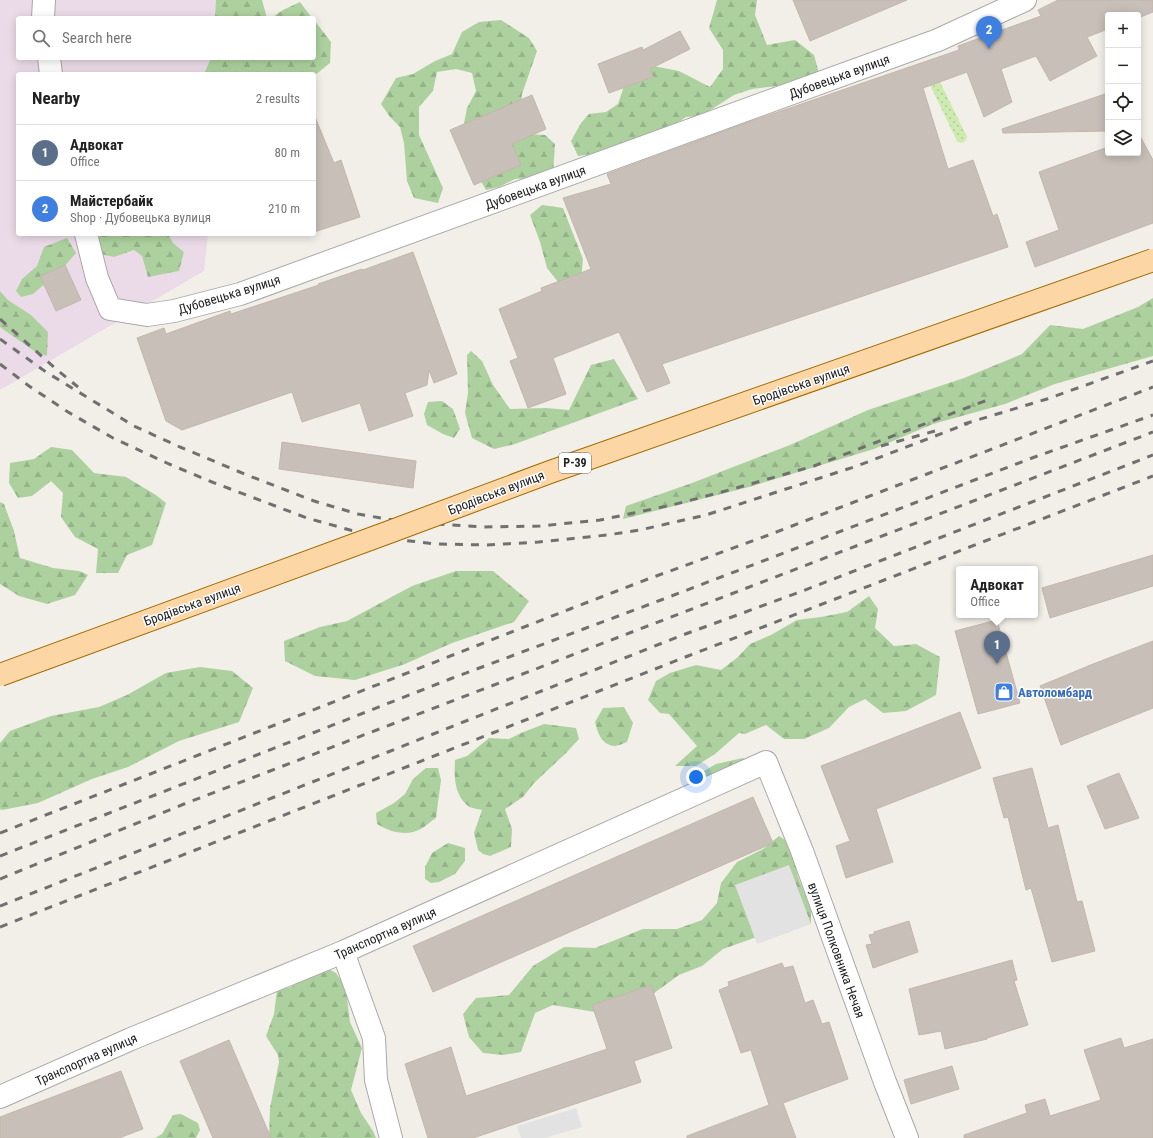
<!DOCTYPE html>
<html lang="en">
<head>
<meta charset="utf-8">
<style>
	body { margin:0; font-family:"Roboto Condensed",sans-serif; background:#f2f2f2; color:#222 }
	.controls { position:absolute; right:12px; top:12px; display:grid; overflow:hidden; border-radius:4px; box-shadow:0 2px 10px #0003 }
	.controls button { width:36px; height:36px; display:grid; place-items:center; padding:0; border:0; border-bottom:1px solid #e0e0e0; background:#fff; color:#222; font:20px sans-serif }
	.you { position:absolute; left:696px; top:777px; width:14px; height:14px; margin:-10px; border:3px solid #fff; border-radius:50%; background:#1a73e8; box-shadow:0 0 0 6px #1a73e833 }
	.badge { display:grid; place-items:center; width:26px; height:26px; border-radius:50%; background:#1a73e8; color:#fff; font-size:13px; font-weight:700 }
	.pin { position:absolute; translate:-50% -33px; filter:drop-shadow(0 1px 2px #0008) }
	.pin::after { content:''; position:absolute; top:21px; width:14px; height:12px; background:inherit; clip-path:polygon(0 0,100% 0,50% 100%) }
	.popup { position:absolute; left:956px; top:566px; width:82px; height:52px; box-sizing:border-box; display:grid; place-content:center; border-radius:4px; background:#fff; filter:drop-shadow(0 1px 3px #0005); font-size:13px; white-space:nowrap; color:#767676 }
	.popup b { font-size:15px; color:#222 }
	.popup::after { content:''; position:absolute; left:50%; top:100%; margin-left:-8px; border:8px solid transparent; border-top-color:#fff }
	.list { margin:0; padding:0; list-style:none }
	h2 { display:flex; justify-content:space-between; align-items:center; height:52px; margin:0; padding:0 16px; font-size:17px }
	h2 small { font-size:13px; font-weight:400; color:#767676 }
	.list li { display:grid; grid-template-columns:26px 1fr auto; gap:12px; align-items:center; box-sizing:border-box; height:56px; padding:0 16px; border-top:1px solid #e0e0e0 }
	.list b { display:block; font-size:15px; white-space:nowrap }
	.list p { margin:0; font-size:13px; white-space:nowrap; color:#767676 }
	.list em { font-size:13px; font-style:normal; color:#767676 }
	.icon { flex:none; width:22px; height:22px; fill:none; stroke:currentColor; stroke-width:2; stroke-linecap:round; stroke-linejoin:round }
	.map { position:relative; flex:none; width:1153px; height:1138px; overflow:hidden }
	.search { position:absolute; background:#fff; box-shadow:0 2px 10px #0003; left:16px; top:16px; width:300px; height:44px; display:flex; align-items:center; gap:10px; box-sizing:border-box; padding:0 14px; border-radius:4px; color:#767676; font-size:15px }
	.panel { position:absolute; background:#fff; box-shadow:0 2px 10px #0003; left:16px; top:72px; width:300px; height:164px; border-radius:4px }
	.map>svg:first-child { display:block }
</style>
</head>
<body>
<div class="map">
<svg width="1153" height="1138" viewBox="0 0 1153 1138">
	<defs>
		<pattern id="grass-dots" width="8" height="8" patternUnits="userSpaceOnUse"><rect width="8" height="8" fill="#cdebb0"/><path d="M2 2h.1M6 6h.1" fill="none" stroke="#b0c997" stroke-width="1.8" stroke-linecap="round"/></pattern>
		<pattern id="forest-firs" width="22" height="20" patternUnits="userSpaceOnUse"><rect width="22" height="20" fill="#add19e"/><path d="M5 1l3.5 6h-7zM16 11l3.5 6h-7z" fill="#95b388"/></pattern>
	</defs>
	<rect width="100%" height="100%" fill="#f2efe9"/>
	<!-- industrial -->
	<path fill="#ebdbe8" d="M0,0h233l-1,18h-214v40h209l-2,16h-207v160h190l-4,37 -204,119z"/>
	<!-- grass -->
	<path fill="url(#grass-dots)" d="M940,82l27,55 -2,4 -4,2 -4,-2 -27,-56z"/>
	<!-- forest -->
	<path fill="url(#forest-firs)" d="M216,0h46l5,18h-52z
		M717,0h40l-2,15 12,30 28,-5 19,15 5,18 -34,12 -33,4 -18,6 -33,21 -15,1 -29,20 -50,15 -29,4 -7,-15 10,-18 8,-9 17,-2 12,-8 6,-18 29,-20 26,5 31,16 13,-18v-19l-14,-22z
		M300,2l12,16h-41l12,-8z
		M314,20l17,22 -1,21 -16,13v-2h-110l7,-16h103z
		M501,20l28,18 8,13 -15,43 -2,20 5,20 20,1 10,9 -2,30 -20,4 -18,1 -16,8 -13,3 -9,-16 -14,-46 4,-20 9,-17 -4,-18 -16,-4 -19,3 -4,19 -14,16v28l24,53 -5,15 -24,-5 -7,-17 -3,-38 -4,-16 -10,-10 -9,-13 15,-26 17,-4 22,-13 17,-7 10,-22 17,-10z
		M542,205l21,3 20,51 -2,22 -15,11 -19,-24 -7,-26 -10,-27z
		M95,234h73l5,9 11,9 -5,19 -31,6 -6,-21 -8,-6 -20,7 -18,-4z
		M67,238l9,15 -13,15 -30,26 -12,3 -5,-6 6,-12 15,-13 7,-19z
		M0,291l8,9 23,15 17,17 -1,24 -10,-3 -37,-26z
		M1153,298v58l-98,28 -50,20 -72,20 -59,25 -125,38 -126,32 3,-13 66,-23 98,-38 78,-35 96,-32 58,-24 28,-29 33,4 55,-22z
		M471,351l11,10 11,24 17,24 36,-1 23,2 22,-45 23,-6 24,40 -123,45 -21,5 -22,-11 -7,-25 3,-20 -1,-38z
		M442,401l11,8 7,20 -6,9 -11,-4 -16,-9 -3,-11 4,-12z
		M51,447l21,3 22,23 32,4 30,18 10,8 -14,42 -25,10 -9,18h-22l2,-24 -23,-12 -14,-20 2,-24 -12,-12 -19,15 -14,2 -9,-15 1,-20 24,-4z
		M0,502l4,2 10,27 6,27 33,10 26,3 9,4 -13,20 -28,9 -28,-8 -19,-12z
		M456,571h37l36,30 -15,21 -62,21 -47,21 -50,16 -40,-4 -30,-15 -1,-20 36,-14 27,-6 65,-35z
		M869,596l9,13 -3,19 19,18 22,-2 24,13 -4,38 -30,16 -23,2 -18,-14 -16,8 -20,21 -25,11h-20l-18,-14 -21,9 -6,-1 -24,21 -19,12h-21l22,-20 -28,-32 -9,-1 -12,-13 8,-19 14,-8 26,-8 25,5 17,-13 12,-13 21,-9 26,-15 24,-3 26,-5z
		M200,667l32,4 21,17 -14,34 -60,19 -51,26 -36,12 -54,24 -36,7 -2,-1v-66l10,-12 41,-15 48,-9 28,-12 39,-22z
		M624,707l9,16 -6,19c-3,1 -9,4 -12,4 -14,-1 -17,-13 -20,-24l8,-14z
		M544,724l32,4 3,11 -13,14 -32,30 -11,14 -18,12 7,20 -1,18 -21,9 -7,-2 -5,-4 -4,-17 8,-23c-5,-1 -12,-2 -15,-5 -13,-11 -13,-29 -12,-45l12,-4 22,-18 20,1 12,-6z
		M743,758l13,9 -6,15 -24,9 -31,-3 -3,-10 24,-14z
		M426,768h12l3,12 -5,38c-5,3 -10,8 -15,11 -15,8 -31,3 -44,-5l-1,-11 18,-10 11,-9 8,-15z
		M779,836l11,7 8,34 13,33v14h-23l-14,7 -51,18 -21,17 -23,9 -29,21 -49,17 -48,-8 -18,8 -14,39 -18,3 -20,-2 -14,-16 -6,-23 13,-16 33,-3 24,-29 31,-19 31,1 48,-19h34l25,-9 15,-17 4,-20 16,-21 26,-13z
		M448,843l17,5v13l-10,13 -16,8 -8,1 -6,-4v-12l7,-14z
		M323,966l13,7 8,12 2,6 4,31 12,26 -11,42 10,23 12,18 3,7h-107l1,-30 9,-46 -1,-7 -12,-19 8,-22 3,-24 14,-3z
		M181,1114l17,9 2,7 -4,8h-41l7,-4 11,-19z"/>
	<!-- parking -->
	<path fill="#e2e2e2" d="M789,865l22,59 -54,20 -22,-59z
		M576,1108l6,19 -37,11h-24l-4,-12z"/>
	<!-- building -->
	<path fill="#c7bfb8" stroke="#c4b6ab" d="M793,0h114l-97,41z
		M1058,0h95v12l-15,6v-3h-30v14l-21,8 10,19 -47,25 -14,-25 -35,13 11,33 -28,15 -17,-45 -44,16 25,81 25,-9 20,56 4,-2 11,33 -346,117 8,19 -23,9 -28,-60 -66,26 13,36 -38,14 -18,-47 8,-3 -19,-49 43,-18 -1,-3 50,-19 -28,-71 48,-14 -4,-10 139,-51 213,-73 -1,-4 83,-30 -3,-6z
		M680,31l10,18 -40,20 3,8 -44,16 -11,-29 44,-17 1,3z
		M1108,93v38l-105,2 -1,-4z
		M532,95l14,34 -34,15 9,21 -47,20 -24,-55z
		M314,117h1l19,46 7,-3 19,57 -46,15z
		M1138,136h2l13,24v63l-118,44 -9,-25 33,-12 -20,-58 69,-25v6h30z
		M413,252l44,122 -23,9 -5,-13 -2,15 -22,8 8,23 -44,15 -9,-28 -58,19 -10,-30 -110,38 -16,-9 -29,-83 27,-10 2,6 64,-23 1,3 88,-29 -1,-1 44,-15 1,1z
		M65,265l16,35 -25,11 -16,-35z
		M282,442l134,19 -3,27 -134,-19z
		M1153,555v31l-103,32 -8,-30z
		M997,620l23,83 -42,11 -23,-83z
		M1153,641v67l-92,37 -21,-59 53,-22z
		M960,712l21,56 -105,41 17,53 -47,16 -10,-32 14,-5 -29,-75z
		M1032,768l16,60 10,-3 19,77 5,-1 13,50 -43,11 -21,-74 -5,2 -18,-73 -4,1 -11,-40z
		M1119,773l20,45 -34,11 -18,-43z
		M753,797l20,46 -340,149 -20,-46z
		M909,921l9,31 -45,16 -7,-23 6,-1 -3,-9 5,-1v-2z
		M1012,960l5,20 -3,1 14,44 -41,13v1l-42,10 -4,-18 -22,4 -10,-46z
		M782,963l2,5 9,-2 12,37 8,-3 9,24 7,-2 19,57 -65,24 13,35h-109v-2l82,-31 -18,-55 -10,3 -22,-63 10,-4 -1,-4z
		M651,985l21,63 -38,13 7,21 -168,56h-45l-23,-74 46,-17 15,49 141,-47 -15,-44z
		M1121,1038l3,10 29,-9v99h-189v-3l63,-22 -2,-8 20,-6 5,17 51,-16 -17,-50z
		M229,1040l42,98h-58l-33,-77z
		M952,1066l7,23 -48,15 -7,-24z
		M121,1071l22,58 -24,9h-119v-21z"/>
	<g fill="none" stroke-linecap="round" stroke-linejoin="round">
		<!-- minor casing -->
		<g stroke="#a9a9a9" stroke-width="24">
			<path id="minor" d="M43,18l1,-18
				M49,58l2,16
				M86,234l11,44 13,31 37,6 27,-4 66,-17 698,-254 87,-40
				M343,952l31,86 2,42 15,58
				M0,1097l131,-58 212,-87 423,-190 36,89 83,231 22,56"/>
		</g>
		<!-- minor -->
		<use href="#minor" stroke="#fff" stroke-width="22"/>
		<!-- rail -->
		<path stroke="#707070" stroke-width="3" stroke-dasharray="8 8" stroke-linecap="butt" d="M0,319l56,50 22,18
			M0,339l46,33 88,54 46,21 67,28 67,26 44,13 46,8 79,5 57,-1 60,-6 72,-15 50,-13 92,-26 176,-67
			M0,364l29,22 39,26 45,26 56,26 43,18 95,36 43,12 51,10 35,4 51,1 52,-3 68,-7 33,-5 66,-15 151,-49 112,-43
			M964,424l83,-25 106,-38
			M881,446l54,-15
			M0,833l570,-224 78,-30 118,-43 387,-149
			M0,856l450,-177 211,-79 371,-142 121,-43
			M0,879l184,-75 969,-372
			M0,906l680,-270 120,-44 353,-137
			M0,927l688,-271 465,-180"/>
		<!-- major-bridge casing -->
		<g stroke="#a06b00" stroke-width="24" stroke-linecap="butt">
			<path id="major-bridge" d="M0,675l392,-144 158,-59 603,-212"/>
		</g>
		<!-- major-bridge -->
		<use href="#major-bridge" stroke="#fcd6a4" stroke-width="22"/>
	</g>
	<!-- icons -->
	<defs>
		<g id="shop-square" transform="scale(1)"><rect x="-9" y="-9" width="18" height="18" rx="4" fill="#3f7fe0" stroke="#fff"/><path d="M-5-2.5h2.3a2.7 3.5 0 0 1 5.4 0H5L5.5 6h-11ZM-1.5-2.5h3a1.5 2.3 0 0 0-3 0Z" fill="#fff"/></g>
	</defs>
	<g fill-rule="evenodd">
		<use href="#shop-square" x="1004" y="692"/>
	</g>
	<g text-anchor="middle" stroke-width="3" stroke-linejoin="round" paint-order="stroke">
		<!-- shield labels -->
		<rect fill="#fff" stroke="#646464" stroke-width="1" x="559" y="453" width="32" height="20" rx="3"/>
		<g font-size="12" font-weight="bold" fill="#222">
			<text x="575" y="467">Р-39</text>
		</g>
		<!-- street labels -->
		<g font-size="13" fill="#222" stroke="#fff">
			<text transform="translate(839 76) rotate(-20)" y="5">Дубовецька вулиця</text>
			<text transform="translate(535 187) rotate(-20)" y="5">Дубовецька вулиця</text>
			<text transform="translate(229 294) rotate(-17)" y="5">Дубовецька вулиця</text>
			<text transform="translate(801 384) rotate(-19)" y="5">Бродівська вулиця</text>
			<text transform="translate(496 492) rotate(-21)" y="5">Бродівська вулиця</text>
			<text transform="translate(192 604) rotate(-20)" y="5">Бродівська вулиця</text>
			<text transform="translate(385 933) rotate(-24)" y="5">Транспортна вулиця</text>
			<text transform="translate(837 950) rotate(70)" y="5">вулиця Полковника Нечая</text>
			<text transform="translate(86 1059) rotate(-24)" y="5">Транспортна вулиця</text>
		</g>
		<!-- shop labels -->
		<g font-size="13" font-weight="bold" fill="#366cbe" stroke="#fff" text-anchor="start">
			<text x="1018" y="697">Автоломбард</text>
		</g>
	</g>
</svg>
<div class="controls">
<button>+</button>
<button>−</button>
<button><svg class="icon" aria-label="locate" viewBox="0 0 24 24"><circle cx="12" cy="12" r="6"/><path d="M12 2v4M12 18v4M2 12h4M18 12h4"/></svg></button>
<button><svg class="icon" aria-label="layers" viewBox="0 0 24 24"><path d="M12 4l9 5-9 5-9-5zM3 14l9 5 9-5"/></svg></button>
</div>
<div class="you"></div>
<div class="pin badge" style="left:997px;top:664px;background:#5c6f8a">1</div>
<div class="popup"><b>Адвокат</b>Office</div>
<div class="pin badge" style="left:989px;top:49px;background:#3f7fe0">2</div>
<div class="search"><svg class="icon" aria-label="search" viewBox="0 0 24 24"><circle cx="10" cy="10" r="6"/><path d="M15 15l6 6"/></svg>Search here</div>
<section class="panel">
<h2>Nearby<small>2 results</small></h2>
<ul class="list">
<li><span class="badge" style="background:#5c6f8a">1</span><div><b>Адвокат</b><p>Office</p></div><em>80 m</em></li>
<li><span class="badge" style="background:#3f7fe0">2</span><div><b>Майстербайк</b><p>Shop · Дубовецька вулиця</p></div><em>210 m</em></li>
</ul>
</section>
</div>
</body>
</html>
